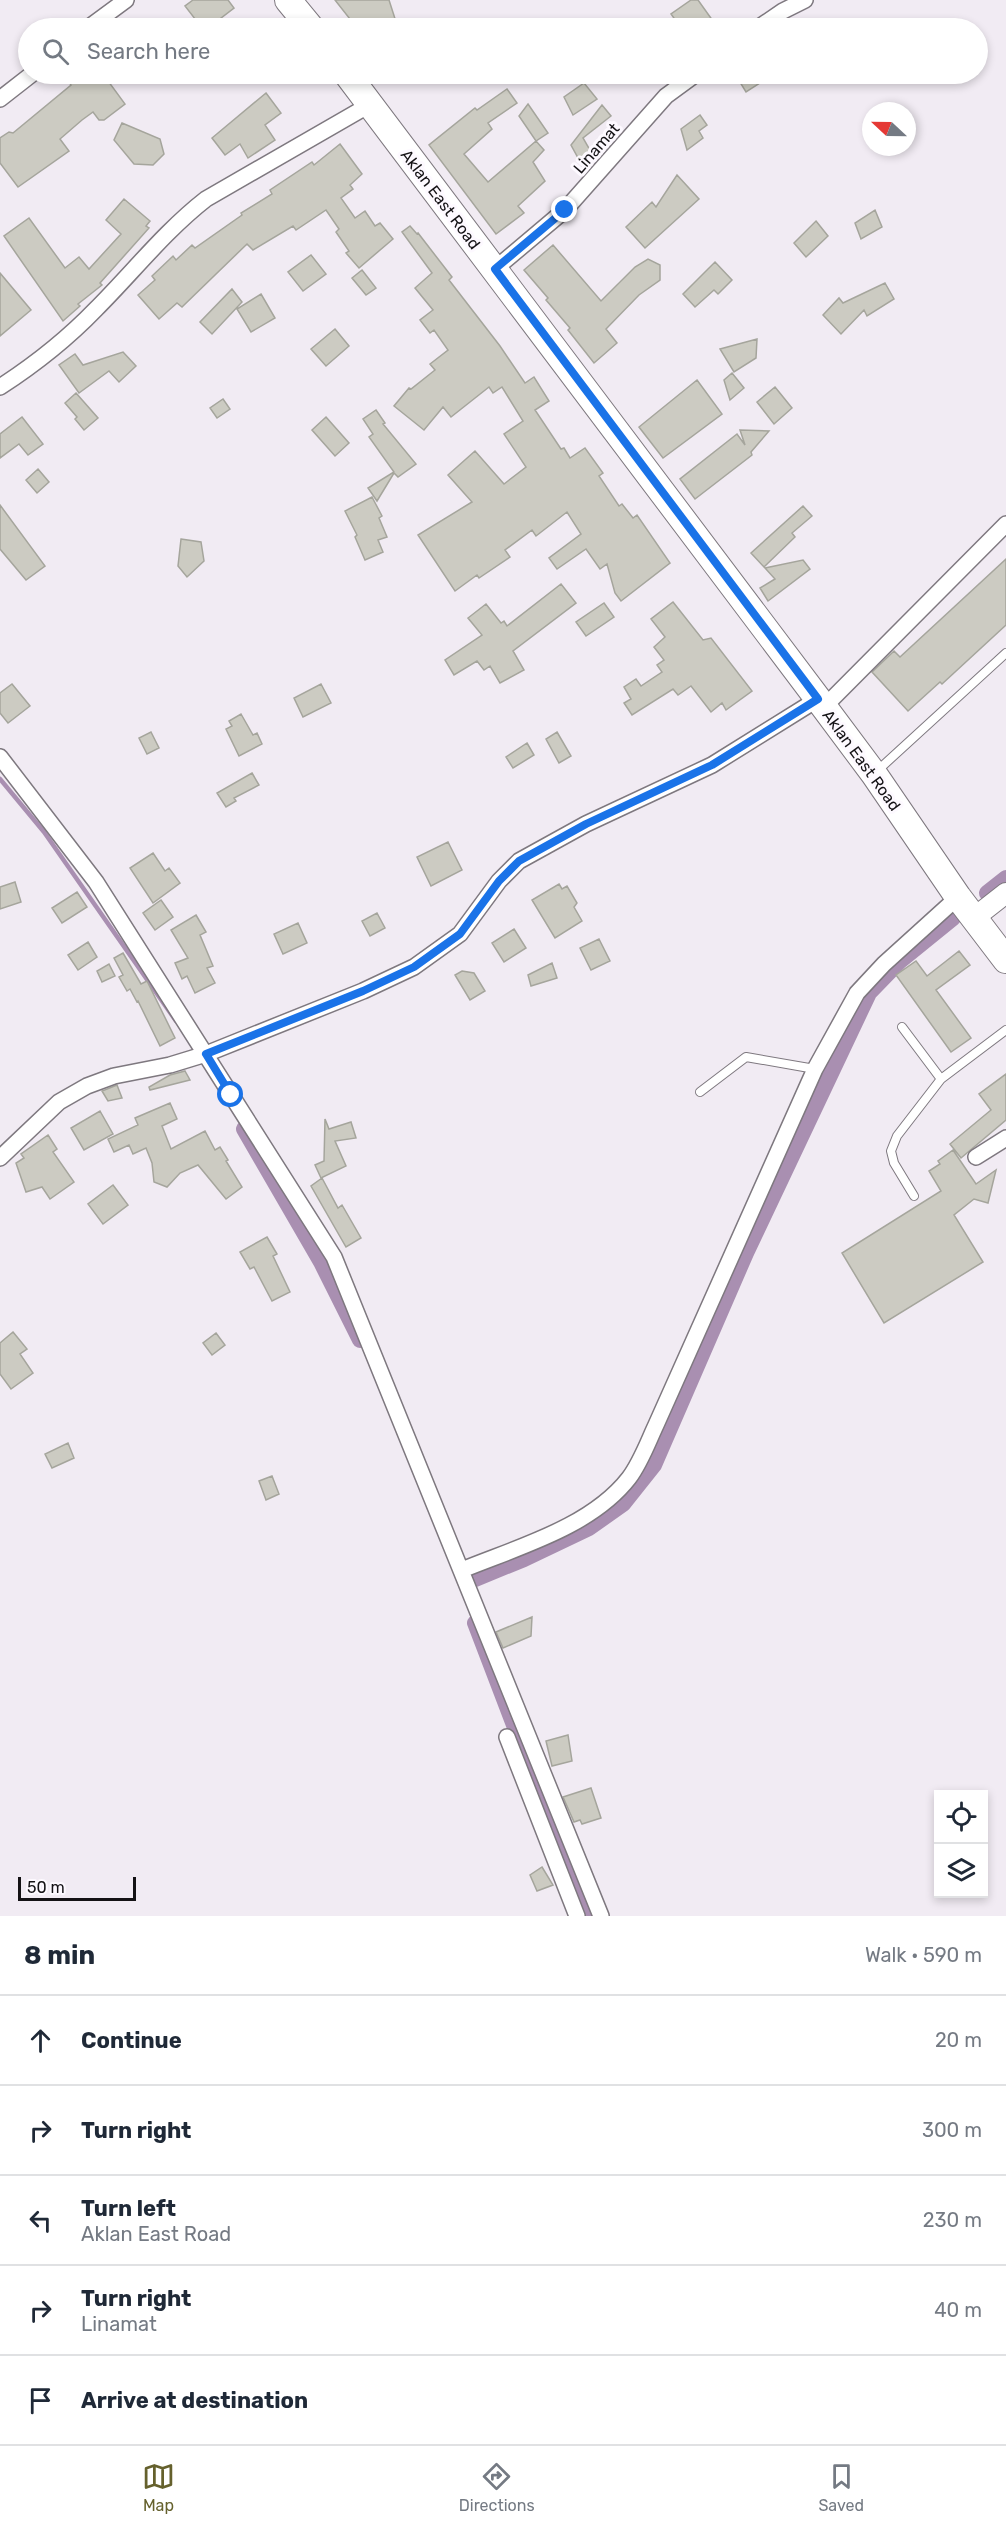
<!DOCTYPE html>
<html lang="en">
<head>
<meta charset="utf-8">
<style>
	body { margin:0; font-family:Rubik,sans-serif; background:#f6f6f7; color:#1f2937 }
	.controls { position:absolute; right:18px; bottom:18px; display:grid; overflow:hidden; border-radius:0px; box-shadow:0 3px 9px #0003 }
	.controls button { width:54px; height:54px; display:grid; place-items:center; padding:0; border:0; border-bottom:2px solid #e0e1e3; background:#fff; color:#1f2937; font:30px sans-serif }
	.compass { position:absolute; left:862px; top:102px; width:54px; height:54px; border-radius:50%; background:#fff; box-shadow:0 3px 9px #0003; rotate:292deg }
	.scale { position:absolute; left:18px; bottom:15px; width:118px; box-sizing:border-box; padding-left:6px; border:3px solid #141215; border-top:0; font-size:16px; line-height:21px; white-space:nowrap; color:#141215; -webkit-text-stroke:4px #fdf9ff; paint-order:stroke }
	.stop { position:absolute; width:18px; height:18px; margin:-14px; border:4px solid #1a73e8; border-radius:50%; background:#fff }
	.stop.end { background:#1a73e8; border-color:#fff; box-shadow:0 2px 6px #0008 }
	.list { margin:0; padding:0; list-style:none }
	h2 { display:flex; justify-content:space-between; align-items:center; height:78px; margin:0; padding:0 24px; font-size:26px }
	h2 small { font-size:20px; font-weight:400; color:#747a83 }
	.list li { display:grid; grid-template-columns:39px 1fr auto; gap:18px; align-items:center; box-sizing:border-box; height:90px; padding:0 24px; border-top:2px solid #e0e1e3 }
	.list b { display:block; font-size:22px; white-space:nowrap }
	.list p { margin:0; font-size:20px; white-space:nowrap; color:#747a83 }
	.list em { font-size:20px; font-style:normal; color:#747a83 }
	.icon { flex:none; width:33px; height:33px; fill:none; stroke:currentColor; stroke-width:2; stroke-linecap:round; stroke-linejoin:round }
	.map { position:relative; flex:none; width:1006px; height:1916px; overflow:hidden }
	.search { position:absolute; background:#fff; box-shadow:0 3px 9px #0003; left:18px; right:18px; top:18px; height:66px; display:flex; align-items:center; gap:15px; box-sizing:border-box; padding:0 21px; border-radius:33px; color:#747a83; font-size:22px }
	.sheet { height:528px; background:#fff }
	nav { display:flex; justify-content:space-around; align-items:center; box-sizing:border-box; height:84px; border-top:2px solid #e0e1e3; background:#fff; font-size:16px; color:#747a83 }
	nav a { display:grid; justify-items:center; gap:3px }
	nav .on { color:#65612d }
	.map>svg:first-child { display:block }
</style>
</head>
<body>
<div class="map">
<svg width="1006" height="1916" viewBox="0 0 1006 1916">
	<rect width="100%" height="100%" fill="#f1ebf3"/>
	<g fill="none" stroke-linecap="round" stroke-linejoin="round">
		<!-- stream -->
		<path stroke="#a98fb1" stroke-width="4.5" d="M0,779l44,53 132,189"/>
		<!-- canal -->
		<path stroke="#a98fb1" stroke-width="16" d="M987,893l19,-15
			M244,1129l77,133 39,78
			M475,1579l49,-20 65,-31 34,-24 31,-39 92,-212 123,-260 31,-32 53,-43
			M475,1623l112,293"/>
	</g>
	<!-- building -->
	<path fill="#cccbc2" stroke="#a5a59c" stroke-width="1.5" d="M193,0h35l6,8 -26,20h-6l-17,-22z
		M335,0h54l9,28h-41z
		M691,0h7l20,28h-37l-10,-14z
		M81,74h22l22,30 -21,16h-5l-6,-8 -11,8 -22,19 9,12 -51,36 -18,-24v-25l9,-6 4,1 58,-48 -2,-3z
		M735,74h39l-28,18z
		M584,83l13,16 -24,16 -9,-18z
		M507,89l10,14 -29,20 4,6 -28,25 24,28 48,-41 8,9 -11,12 12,19 -27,25 6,7 -28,21 -67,-89 46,-37 2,2z
		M266,93l15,20 -16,12 10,15 -27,18 -8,-14 -15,11 -13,-17z
		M528,104l20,29 -12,8 -17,-25z
		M602,105l9,11 -28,22 11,19 -11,10 -12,-22z
		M700,115l7,10 -8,6 4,7 -16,12 -6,-21z
		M122,123l38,16 4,15 -11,11 -19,-1 -20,-24z
		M340,144l22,30 -12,11 3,4 -12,9 14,20 10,-7 10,15 5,-3 13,16 -34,29 -13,-15 3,-2 -13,-19 3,-3 -13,-19 -30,20 -3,-4 -40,24 -6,-6 -65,63 -5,-4 -18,16 -21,-24 17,-15 -3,-4 21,-20 3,4 16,-15 3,3 47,-33 -1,-2 31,-19 -2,-4 42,-28 2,3z
		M677,175l22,24 -54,49 -19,-21 26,-25 4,5z
		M124,199l26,22 -4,5 3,2 -49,55 2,2 -24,19 2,2 -17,15 -59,-85 25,-18 36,50 14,-11 10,12 32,-35 -15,-14z
		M875,210l7,17 -21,12 -6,-16z
		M816,221l12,15 -22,21 -12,-14z
		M410,226l7,8 1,-1 34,44 -3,3 51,66 25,37 9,-6 15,24 -14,9 26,39 3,-1 6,10 15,-10 18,25 -4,3 20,30 3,-2 11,14 4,-3 33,48 -49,38 -6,-8 -8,-29 -7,5 -14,-20 -29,20 -8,-11 32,-24 -14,-22 -31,24 -4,-6 -27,20 5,7 -31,21 -2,-3 -22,16 -37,-56 54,-33 -24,-27 27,-24 29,33 22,-17 -22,-33 19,-13 -21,-34 -9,6 -4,-6 -38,30 -8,-10 -19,23 -30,-24 15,-18 2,1 24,-19 -5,-6 18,-14 -14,-20 -4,3 -10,-13 13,-10 -18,-22 17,-15 -30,-41z
		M553,245l48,56 34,-34 13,-8 12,6v15l-21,15 -33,34 11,14 -23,20 -26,-33 2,-2 -24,-28 2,-2 -24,-28z
		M311,255l15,19 -23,17 -15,-19z
		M715,262l17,18 -14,14 -4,-4 -19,17 -12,-13z
		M362,270l14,18 -10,7 -14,-17z
		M0,273l31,37 -31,26z
		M885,283l9,16 -27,17 -3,-6 -23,24 -18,-19 16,-17 4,5z
		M232,289l10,13 -30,32 -12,-12z
		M261,294l14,24 -24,14 -14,-23z
		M335,329l14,17 -23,20 -15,-17z
		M757,339l-1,19 -22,14 -14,-23z
		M123,352l13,14 -17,16 -10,-11 -30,22 -20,-28 16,-11 8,11z
		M732,373l12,15 -14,12 -6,-20z
		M697,380l25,34 -59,44 -24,-31z
		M775,387l17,21 -18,16 -17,-22z
		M76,393l22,25 -14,12 -9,-11 2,-2 -12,-14z
		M223,399l7,10 -13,9 -7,-10z
		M376,410l9,13 -2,1 33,40 -18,13 -4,-4 -17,28 -9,-13 26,-16 -25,-35 4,-3 -10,-15z
		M22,417l21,27 -15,11 -9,-11 -19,14v-24z
		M326,417l23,26 -14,13 -23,-26z
		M740,430l29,1 -18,21 1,3 -57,44 -15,-20 57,-45 8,11z
		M38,469l11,13 -12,11 -11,-13z
		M372,497l10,19 -3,2 8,19 -9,3 5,12 -18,8 -10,-23 2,-2 -12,-24z
		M0,505l45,61 -19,14 -26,-31z
		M803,506l9,10 -20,17 3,4 -31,30 -13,-14z
		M181,539l20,3 3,19 -17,16 -9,-11z
		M1006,559v66l-64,59 -2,-2 -32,29 -36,-39 22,-21 6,6z
		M803,560l7,9 -42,32 -8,-13 15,-9 -10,-11z
		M561,584l15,19 -63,48 11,19 -24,13 -10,-17 -6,4 -7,-9 -23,14 -9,-15 37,-25 -14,-17 18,-14 15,19 3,-2 3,5z
		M673,602l30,38 8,-2 41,53 -26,19 -4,-7 -11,9 -20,-26 -13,9 -5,-6 -41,26 -8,-12 7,-4 -7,-12 12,-8 5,7 21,-14 -5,-7 7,-5 -10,-13 11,-10 -14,-18z
		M604,603l10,14 -28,19 -10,-14z
		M12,684l18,22 -22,17 -8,-10v-20z
		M321,684l10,19 -28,14 -9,-19z
		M241,714l12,21 4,-2 5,11 -23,12 -13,-27 6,-3 -3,-5z
		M151,732l8,16 -12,6 -8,-16z
		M557,732l14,24 -12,7 -13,-24z
		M527,743l7,12 -21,13 -7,-11z
		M252,773l7,12 -25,13 2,3 -10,6 -9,-14z
		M448,842l14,28 -31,16 -14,-29z
		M153,853l12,18 4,-3 11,15 -27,20 -23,-35z
		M15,882l6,20 -21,7v-22z
		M559,884l3,5 5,-3 10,17 -3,4 8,14 -27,17 -23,-38z
		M77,892l10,15 -25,16 -10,-15z
		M161,900l12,17 -18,13 -12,-17z
		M377,913l8,15 -15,8 -8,-15z
		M196,915l10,17 -6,3 13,31 -6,2 8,15 -20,10 -8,-17 -5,3 -7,-16 13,-5 -17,-28z
		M298,923l9,20 -24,11 -9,-20z
		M514,929l12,19 -22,14 -12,-19z
		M599,939l11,22 -19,9 -11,-22z
		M88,942l9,15 -19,13 -10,-15z
		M959,951l11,14 -34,25 35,48 -20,14 -55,-77 20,-14 11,15z
		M123,953l18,31 6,-3 28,57 -15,8 -22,-45 -1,1 -7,-13 -3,2 -8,-14 4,-2 -9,-17z
		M552,963l5,15 -26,8 -3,-11z
		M109,964l6,12 -13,6 -5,-11z
		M462,971l12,2 11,18 -15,9 -15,-25z
		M185,1071l5,9 -40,10 -1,-3 21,-12z
		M1006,1074v46l-45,38 -11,-14 41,-34 -12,-16z
		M117,1085l5,13 -14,3 -6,-10z
		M170,1103l7,16 -15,7 9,23 34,-18 10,19 5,-3 8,13 -2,1 16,26 -16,12 -28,-34 -18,8 -13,14 -13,-5 -2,-19 -6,-15 -13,6 -4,-9 -15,7 -6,-13 30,-14 -3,-7z
		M100,1111l13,23 -29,16 -13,-22z
		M325,1119l4,10 22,-7 5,16 -21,3 11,25 -25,12 -6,-13 9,-4z
		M48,1135l9,14 -4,3 21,30 -24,17 -8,-12 -16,5 -10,-29 8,-5 -3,-4z
		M953,1150l23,34 20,-14 -8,33 -14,-4 -20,16 29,47 -99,61 -42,-70 99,-62 -12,-20 11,-7 -2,-3z
		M322,1178l16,30 4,-3 19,33 -15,9 -35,-61z
		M113,1185l15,20 -25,19 -15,-20z
		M267,1237l10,17 -4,2 17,36 -18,9 -18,-34 -4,2 -10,-17z
		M13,1332l14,17 -7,5 13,19 -22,16 -11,-15v-31z
		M216,1333l9,12 -13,10 -9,-12z
		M68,1443l6,15 -22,10 -7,-14z
		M272,1476l7,18 -13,6 -7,-19z
		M532,1617l-1,19 -28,12 -7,-16z
		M568,1735l4,26 -20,5 -6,-25z
		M591,1788l10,30 -19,6 -2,-4 -6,2 -11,-25z
		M542,1867l11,18 -16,6 -7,-16z"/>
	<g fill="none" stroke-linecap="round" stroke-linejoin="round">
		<!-- service casing -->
		<g stroke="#7e787f" stroke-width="10">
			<path id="service" d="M877,771l129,-118
				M902,1027l39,52
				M700,1092l46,-35 69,12
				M914,1196l-20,-33 -3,-12 6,-15 44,-57 65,-49"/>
		</g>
		<!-- minor casing -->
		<g stroke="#7e787f" stroke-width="18">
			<path id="minor" d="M88,28l38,-28
				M758,28l25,-17 22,-11
				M0,99l32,-25
				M495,269l70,-59 101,-114 30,-22
				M0,387c34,-22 68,-49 96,-78 37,-37 69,-78 110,-110l165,-95
				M824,707l182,-183
				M0,757l96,125 238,375 267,659
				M976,1157l30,-19
				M0,1158l59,-56 28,-16 27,-10 56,-11 36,-11 157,-63 51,-24 46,-33 39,-53 20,-20 67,-37 126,-59 106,-66
				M462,1570c56,-23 129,-43 167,-92 12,-16 19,-36 27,-53l159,-356 42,-76 27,-29 74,-67
				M507,1737l70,179"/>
		</g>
		<!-- tertiary casing -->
		<g stroke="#7e787f" stroke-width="22">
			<path id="tertiary" d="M974,918l32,-25"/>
		</g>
		<!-- primary casing -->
		<g stroke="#7e787f" stroke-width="28">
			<path id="primary" d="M288,0l23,28
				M347,74l471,625 56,75 84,123 48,63"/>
		</g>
		<!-- service -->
		<use href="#service" stroke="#fff" stroke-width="8"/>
		<!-- minor -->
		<use href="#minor" stroke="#fff" stroke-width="15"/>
		<!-- tertiary -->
		<use href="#tertiary" stroke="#fff" stroke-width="20"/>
		<!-- primary -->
		<use href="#primary" stroke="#fff" stroke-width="26"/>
	</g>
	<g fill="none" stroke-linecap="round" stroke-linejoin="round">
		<!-- route -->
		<path stroke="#1a73e8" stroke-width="8" d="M231,1095l-25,-41 157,-63 51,-24 46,-33 39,-53 20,-20 67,-37 126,-59 106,-66 -323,-430 70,-59"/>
	</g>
	<g text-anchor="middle" stroke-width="6" stroke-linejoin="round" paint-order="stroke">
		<!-- street labels -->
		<g font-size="16" fill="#141215" stroke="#fdf9ff">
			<text transform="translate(596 148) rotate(-49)" y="6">Linamat</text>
			<text transform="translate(441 199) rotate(53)" y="6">Aklan East Road</text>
			<text transform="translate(862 760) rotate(54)" y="6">Aklan East Road</text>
		</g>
	</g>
</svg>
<div class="controls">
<button><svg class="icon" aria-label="locate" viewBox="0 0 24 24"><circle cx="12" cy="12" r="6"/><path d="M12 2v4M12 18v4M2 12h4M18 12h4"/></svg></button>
<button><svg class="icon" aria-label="layers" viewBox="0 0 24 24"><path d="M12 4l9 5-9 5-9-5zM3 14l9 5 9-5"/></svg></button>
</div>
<svg class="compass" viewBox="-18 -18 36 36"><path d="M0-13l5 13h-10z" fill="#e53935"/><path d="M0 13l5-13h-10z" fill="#747a83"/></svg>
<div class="scale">50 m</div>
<div class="stop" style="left:231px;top:1095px"></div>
<div class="stop end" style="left:565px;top:210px"></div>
<div class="search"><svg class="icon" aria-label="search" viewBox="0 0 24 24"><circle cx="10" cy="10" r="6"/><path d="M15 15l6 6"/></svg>Search here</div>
</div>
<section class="sheet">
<h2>8 min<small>Walk · 590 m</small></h2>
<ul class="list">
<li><svg class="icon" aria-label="ahead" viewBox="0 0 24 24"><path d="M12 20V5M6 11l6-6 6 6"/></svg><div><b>Continue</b></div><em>20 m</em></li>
<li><svg class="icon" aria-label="right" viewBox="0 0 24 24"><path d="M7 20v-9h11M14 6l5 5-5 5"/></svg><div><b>Turn right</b></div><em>300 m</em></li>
<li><svg class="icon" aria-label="left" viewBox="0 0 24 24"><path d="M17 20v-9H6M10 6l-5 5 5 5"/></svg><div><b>Turn left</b><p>Aklan East Road</p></div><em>230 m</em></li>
<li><svg class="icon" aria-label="right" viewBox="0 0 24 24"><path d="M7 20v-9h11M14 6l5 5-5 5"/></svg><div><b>Turn right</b><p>Linamat</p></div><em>40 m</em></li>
<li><svg class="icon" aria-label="arrive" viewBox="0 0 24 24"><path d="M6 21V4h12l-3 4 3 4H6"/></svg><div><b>Arrive at destination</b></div></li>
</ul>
</section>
<nav>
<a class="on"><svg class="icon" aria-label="map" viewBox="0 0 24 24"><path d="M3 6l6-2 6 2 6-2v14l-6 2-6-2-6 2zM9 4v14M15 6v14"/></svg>Map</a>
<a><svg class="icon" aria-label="directions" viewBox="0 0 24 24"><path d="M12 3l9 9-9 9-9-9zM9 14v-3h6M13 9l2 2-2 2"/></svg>Directions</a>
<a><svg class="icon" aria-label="saved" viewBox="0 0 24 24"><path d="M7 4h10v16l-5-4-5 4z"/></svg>Saved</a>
</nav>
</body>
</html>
